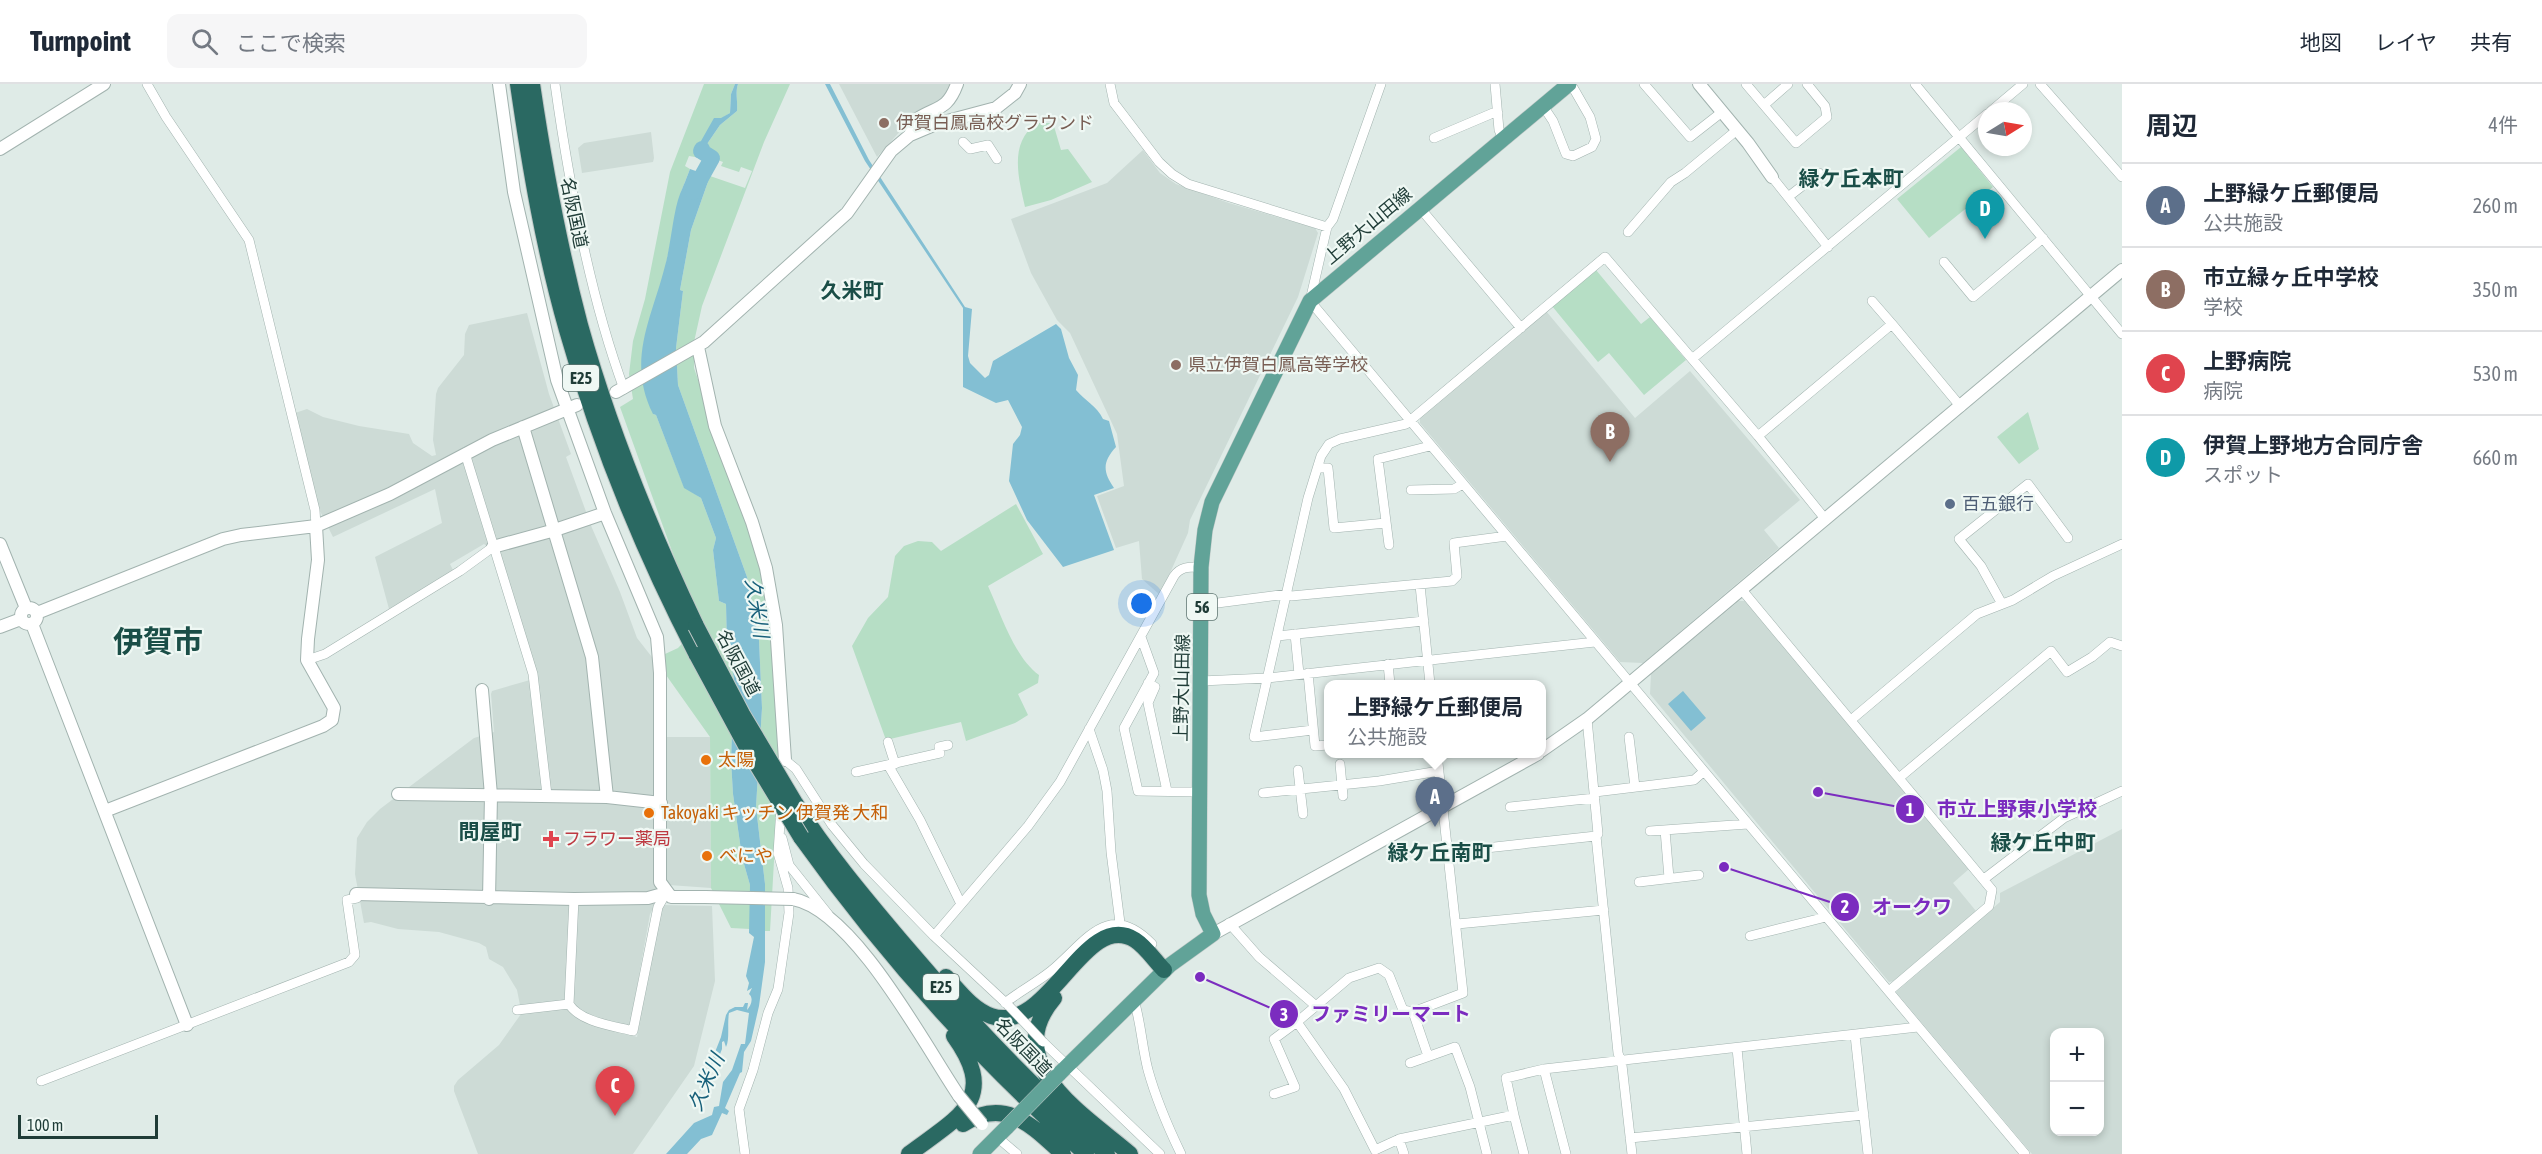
<!DOCTYPE html>
<html lang="ja">
<head>
<meta charset="utf-8">
<style>
	body { margin:0; font-family:"Asap Condensed","Noto Sans JP",sans-serif; background:#f6f6f7; color:#1f2937 }
	.controls { position:absolute; right:18px; bottom:18px; display:grid; overflow:hidden; border-radius:12px; box-shadow:0 3px 9px #0003 }
	.controls button { width:54px; height:54px; display:grid; place-items:center; padding:0; border:0; border-bottom:2px solid #e0e1e3; background:#fff; color:#1f2937; font:30px sans-serif }
	.compass { position:absolute; left:1978px; top:18px; width:54px; height:54px; border-radius:50%; background:#fff; box-shadow:0 3px 9px #0003; rotate:79deg }
	.scale { position:absolute; left:18px; bottom:15px; width:140px; box-sizing:border-box; padding-left:6px; border:3px solid #1f3c37; border-top:0; font-size:16px; line-height:21px; white-space:nowrap; color:#1f3c37; -webkit-text-stroke:4px #eff8f4; paint-order:stroke }
	.you { position:absolute; left:1142px; top:520px; width:21px; height:21px; margin:-15px; border:4px solid #fff; border-radius:50%; background:#1a73e8; box-shadow:0 0 0 9px #1a73e833 }
	.badge { display:grid; place-items:center; width:39px; height:39px; border-radius:50%; background:#ea580c; color:#fff; font-size:20px; font-weight:700 }
	.pin { position:absolute; translate:-50% -50px; filter:drop-shadow(0 2px 3px #0008) }
	.pin::after { content:''; position:absolute; top:32px; width:21px; height:18px; background:inherit; clip-path:polygon(0 0,100% 0,50% 100%) }
	.popup { position:absolute; left:1324px; top:596px; width:222px; height:78px; box-sizing:border-box; display:grid; place-content:center; border-radius:12px; background:#fff; filter:drop-shadow(0 2px 4px #0005); font-size:20px; white-space:nowrap; color:#747a83 }
	.popup b { font-size:22px; color:#1f2937 }
	.popup::after { content:''; position:absolute; left:50%; top:100%; margin-left:-12px; border:12px solid transparent; border-top-color:#fff }
	.list { margin:0; padding:0; list-style:none }
	h2 { display:flex; justify-content:space-between; align-items:center; height:78px; margin:0; padding:0 24px; font-size:26px }
	h2 small { font-size:20px; font-weight:400; color:#747a83 }
	.list li { display:grid; grid-template-columns:39px 1fr auto; gap:18px; align-items:center; box-sizing:border-box; height:84px; padding:0 24px; border-top:2px solid #e0e1e3 }
	.list b { display:block; font-size:22px; white-space:nowrap }
	.list p { margin:0; font-size:20px; white-space:nowrap; color:#747a83 }
	.list em { font-size:20px; font-style:normal; color:#747a83 }
	.icon { flex:none; width:33px; height:33px; fill:none; stroke:currentColor; stroke-width:2; stroke-linecap:round; stroke-linejoin:round }
	.map { position:relative; flex:none; width:2122px; height:1070px; overflow:hidden }
	header { display:flex; align-items:center; gap:36px; box-sizing:border-box; height:84px; padding:0 30px; background:#fff; border-bottom:2px solid #e0e1e3 }
	header strong { font-size:28px }
	nav { display:flex; gap:33px; margin-inline-start:auto; font-size:21px }
	.search { width:420px; height:54px; background:#f6f6f7; display:flex; align-items:center; gap:15px; box-sizing:border-box; padding:0 21px; border-radius:12px; color:#747a83; font-size:22px }
	main { display:flex }
	aside { flex:1; background:#fff }
	.map>svg:first-child { display:block }
</style>
</head>
<body>
<header>
<strong>Turnpoint</strong>
<div class="search"><svg class="icon" aria-label="search" viewBox="0 0 24 24"><circle cx="10" cy="10" r="6"/><path d="M15 15l6 6"/></svg>ここで検索</div>
<nav><a>地図</a><a>レイヤ</a><a>共有</a></nav>
</header>
<main>
<div class="map">
<svg width="2122" height="1070" viewBox="0 0 2122 1070">
	<rect width="100%" height="100%" fill="#dfebe7"/>
	<!-- built -->
	<path fill="#cddbd6" fill-rule="evenodd" d="M839,0h114l-6,12 -35,22 -35,39z
		M651,48l3,26 -1,4 -71,11 -4,-25 6,-5z
		M1143,66l17,23 16,11 53,19 86,25 3,5 -20,64 -108,223 -2,13 -28,62 -18,-16 -3,-38 -23,7 -19,-52 27,-10 -7,-52 -47,-101 -13,-13 -26,-47 -20,-54 96,-36z
		M1546,227l89,107 55,-47 110,129 -36,30 15,18 -136,115 -23,-1 -200,-239v-7z
		M527,229l22,81 22,60 -5,3 26,71 28,64 17,46 29,37v62h44l1,151 -42,-3 -19,29 -20,112 -4,1 -44,-15 -20,-10 -42,3 -3,-15 -14,-23 -14,-8 -3,-12 -7,-4 -40,-11 -41,-3 -27,-7 -7,1 -9,-49 2,-36 10,-16 13,-13 94,-71 20,-6 -3,-38 1,-3 38,-11 5,-13 -34,-109 -17,-14 -34,20 3,6 -64,39 -14,-52 67,-34 -7,-34 -102,48 -15,-30 -23,-94 12,-4 16,8 36,9 50,8 4,9 19,13 4,-1 -3,-15 3,-46 2,-6 26,-33 1,-21 4,-9z
		M1739,517h7l223,268 -16,14 23,28 -82,70 -5,1 -239,-288 1,-20z
		M2122,745v325h-90l-136,-162 104,-90v-9zM2054,948h46v100h-46z
		M662,821l50,1 3,75 -21,85 -61,88h-155l-24,-63v-5l4,-6 41,-35 22,-31 48,-6 1,5 4,2 63,22 21,-126z"/>
	<!-- green -->
	<path fill="#b6dec5" d="M704,0h31l-4,10 -1,19c-17,10 -29,25 -35,44l-6,-1 -4,10 5,3 -9,23 -16,77 -12,145 3,1 28,72 17,11 15,40 -3,12 6,51 7,3 1,44 7,30 -3,82 2,34 9,63 8,28v44l-19,-1 -20,-40 -1,-151 -44,-62 -1,-21 13,-6 21,-22 -79,-219 13,-8 -4,-25 4,-33 12,-42 25,-127z
		M738,0h52l-26,58 -62,164 -8,36v26l52,151 16,53 11,54 7,130 -10,175h-5v-47l-9,-77 6,-99 -3,-68 -12,-63 -69,-192 -2,-37 7,-57 -3,-1 11,-60 19,-54 35,12 7,-17 -11,-4 -2,5 -18,-6 2,-4 -11,-4 -5,-14 13,-19 17,-14c1,-10 -2,-18 1,-27z
		M1037,39h16l8,27 7,-1 24,33 -41,18 -26,7c-6,-28 -17,-64 12,-84z
		M1961,63l32,40 -64,51 -32,-39z
		M1596,186l45,54 9,-7 36,43 -42,35 -35,-42 -11,9 -46,-56z
		M2028,328l11,37 -20,15 -22,-27z
		M1016,420l27,50 -55,32c13,28 26,71 51,89l-1,8 -20,11 10,21 -13,8 -49,18 -5,-19 -75,18 -34,-94 16,-28 20,-21 7,-41 9,-10 14,-5 14,1 9,9z"/>
	<!-- water -->
	<path fill="#83bfd3" d="M735,0h3c-3,9 0,17 -1,27l-17,14 -13,19 5,14 -2,4 -15,-5 6,-16 13,-23h7l9,-5 1,-19z
		M825,0h5l39,76 96,147 7,2 -4,47 2,7 15,15 4,-3 4,-14 63,-37 5,5 8,29 9,17 -2,15c9,11 21,16 27,29l6,2 7,26c-14,15 -13,25 -2,41l-20,7 20,55 -51,17 -36,-47 -18,-39 4,-37 7,-9 2,-8 -14,-27 -12,3 -33,-16v-79l-98,-147z
		M690,85l20,7 -19,54 -11,60 3,1 -7,57 2,37 69,192 12,63 3,68 -6,99 9,77v78l-6,44 -8,35 -7,11 -2,20 -2,1 -15,35 4,3 -2,4 -5,-2 -10,22 -11,4 -14,15h-21l28,-31 18,-8 2,-8 5,-1 4,-24 9,-12 9,-26h4l4,-31 -12,-3 -8,3c-2,11 1,26 -3,34l-2,-6 -2,1v7l-4,10h-2l-18,36 23,-58 5,-22 3,-5 6,-3h8l2,-4h3l-1,7c4,-4 7,-12 2,-16l3,-6 -5,3 2,-8 -3,-7 8,-39 -5,-4 1,-48 -8,-28 -9,-63 -2,-34 3,-82 -7,-30 -1,-44 -7,-3 -6,-51 3,-12 -15,-40 -17,-10 -28,-73 -3,-1c-27,-54 -1,-96 12,-148 6,-21 8,-54 15,-72 3,-7 7,-17 10,-25z
		M1683,607l23,27 -15,13 -23,-27z"/>
	<g fill="none" stroke-linecap="round" stroke-linejoin="round">
		<!-- river -->
		<path stroke="#83bfd3" stroke-width="16" d="M693,108l19,-34 -11,-7 1,-2"/>
		<!-- minor casing -->
		<g stroke="#a2b3af" stroke-width="10">
			<path id="minor" d="M147,0l19,33 83,123 66,270 1,16
				M555,0c14,100 34,210 69,305
				M1110,0l4,19 45,59 13,12 16,10 139,43
				M1381,0l-48,135 -6,8 -17,74 715,853
				M1495,0l4,46 4,9
				M1644,0l46,53 32,-25
				M1746,0l50,59 31,-26 -2,-11 -18,-22
				M1915,0l207,250
				M2040,0l82,93
				M1764,21l24,-21
				M1543,22l10,15 13,33 7,2 19,-9 4,-8 -6,-22 -19,-33
				M1991,27l32,-27
				M1434,54l59,-25h5
				M963,58l7,7 18,-4 9,14
				M1772,93l56,70
				M1788,113l31,-24
				M1420,124l101,120
				M1628,148l43,-50 14,-9 52,-43
				M1944,178l29,35 70,-59
				M1872,217l20,23
				M1692,275l295,-245
				M1758,352l134,-112 69,83
				M465,369l68,221 14,121
				M1318,384h10l6,60 52,-5
				M1411,406l43,-1 9,-5
				M1389,461l-11,-86 52,-13
				M1420,501l10,99
				M1742,506l250,300 -3,16 -100,85
				M2002,520l-21,-38 -22,-27 69,-55 40,54
				M1202,521l85,-11 4,2 161,-15 5,-5 -3,-33 53,-7
				M1295,550l4,40
				M1277,552l147,-15
				M1141,553l13,36 -30,55 14,63 62,1
				M307,576l18,-6 135,-83 33,-24
				M1388,580l2,20
				M1308,589l7,73 13,-1
				M1201,597l66,-3 328,-36
				M1148,599l7,4 -7,16 19,88
				M1587,635l11,115 -2,2 22,217 4,12 10,89
				M1851,636l126,-106 36,-14 40,-24 69,-32
				M1089,645l14,41 4,21 4,61 9,71
				M1313,646l-59,7 54,-239 13,-42 8,-12 11,-5 66,-15 199,-167 153,179 68,84
				M1629,653l6,50
				M888,658l7,22
				M785,676l11,9 36,56 32,39 70,72 75,70
				M1340,680l3,32
				M888,681l32,55 41,84
				M1298,686l5,44
				M856,688l84,-19 -1,-6 9,-2
				M1899,694l152,-127 16,21 25,-15 18,-15 12,4
				M1595,708l99,-12 9,-8
				M1263,709l116,-12 60,-10
				M1510,723l85,-9
				M1665,746l4,48
				M1650,747l98,-7
				M782,754l7,27 39,49
				M1449,768l147,-16
				M1984,795l80,-61 58,-27
				M1639,798l60,-7
				M574,815l-5,105c11,18 45,22 64,27l25,-124 8,-14
				M1229,839l30,34 57,49
				M1457,840l147,-14
				M934,852l94,-110 32,-44 114,-206c7,-10 16,-9 27,-9
				M1750,852l76,-19
				M1134,916c7,23 8,47 14,70 8,29 20,57 33,84
				M1005,919c15,-12 31,-20 46,-32 35,-29 57,-72 101,-27
				M517,926l52,-6
				M1413,928l-10,-2 -14,-35 -10,-7 -30,10 -52,44 47,67 31,61 24,-11 115,-24 -8,-37 38,-9 374,-42
				M1855,951l13,119
				M1043,958l117,112
				M1737,964l10,106
				M1428,972l-15,-44 50,-19 -26,-239
				M1410,979l45,-16 15,40 17,67
				M1544,985l22,85
				M41,997l308,-119 6,-7 -8,-55 10,-2
				M1274,1010l21,-7 -21,-48 23,-17
				M1514,1031l10,39
				M997,1053l20,17
				M1630,1054l234,-23
				M1399,1055l5,15
				M745,1070l-6,-45 14,-39 15,-57 10,-24 11,-76 -1,-25 -10,-35 3,-45"/>
		</g>
		<!-- tertiary casing -->
		<g stroke="#a2b3af" stroke-width="14">
			<path id="tertiary" d="M499,0l15,108 43,188 48,133 52,124 3,36v209l11,15h34
				M1699,0l49,59 24,34
				M910,51l7,-16c20,-13 30,-8 40,-35
				M0,65l104,-65
				M698,263l17,79 37,96 14,46 10,57 9,135
				M616,308l88,-50 143,-129 44,-62 19,-16 26,-11 60,-16 19,-15 5,-9
				M523,343l69,230 15,140
				M0,460l26,64
				M493,463l62,-17 50,-17
				M21 532a8 8 0 1 1 16 0a8 8 0 1 1-16 0Z
				M37,529l186,-74 18,-4 75,-9 74,-32 102,-54 85,-35
				M32,540l155,401
				M0,543l21,-8
				M482,606l9,105 -2,104
				M1541,667l46,-32 535,-449
				M398,710l209,3 54,6
				M105,727l218,-85 9,-6 2,-12 -27,-48 1,-21 10,-79 -2,-34
				M356,810l218,5 74,-1 18,-5
				M793,815c61,11 132,147 166,197
				M1213,850l325,-180"/>
		</g>
		<!-- primary casing -->
		<g stroke="#c0c8c7" stroke-width="16">
			<path id="primary" d="M1059,990l111,-109 43,-31 -10,-20 -4,-19 2,-328 4,-37 7,-28 98,-201 259,-217
				M980,1070l27,-27"/>
		</g>
		<!-- motorway casing -->
		<g stroke="#c0c8c7" stroke-width="18">
			<path id="motorway" d="M518,0c12,83 26,166 49,246 32,113 76,221 130,325
				M532,0c12,81 27,162 48,241 29,104 70,204 116,301
				M795,719c31,49 68,93 106,138 64,76 132,147 206,213
				M801,753c82,115 179,223 285,317
				M946,893c13,14 26,32 45,39 58,20 93,-108 144,-76 11,7 20,21 29,30
				M1054,914c-56,66 32,118 76,156
				M963,1040c43,-28 70,3 100,30
				M909,1070c49,-37 91,-54 45,-118"/>
		</g>
		<!-- minor -->
		<use href="#minor" stroke="#fff" stroke-width="9"/>
		<!-- tertiary -->
		<use href="#tertiary" stroke="#fff" stroke-width="12"/>
		<!-- primary -->
		<use href="#primary" stroke="#61a398" stroke-width="15"/>
		<!-- motorway -->
		<use href="#motorway" stroke="#2a6962" stroke-width="16"/>
		<!-- minor-bridge casing -->
		<g stroke="#a2b3af" stroke-width="10" stroke-linecap="butt">
			<path id="minor-bridge" d="M1009,922l34,36"/>
		</g>
		<!-- tertiary-bridge casing -->
		<g stroke="#a2b3af" stroke-width="14" stroke-linecap="butt">
			<path id="tertiary-bridge" d="M705,813l88,2
				M959,1012l23,28"/>
		</g>
		<!-- primary-bridge casing -->
		<g stroke="#c0c8c7" stroke-width="16" stroke-linecap="butt">
			<path id="primary-bridge" d="M1007,1043l52,-53"/>
		</g>
		<!-- motorway-bridge casing -->
		<g stroke="#c0c8c7" stroke-width="18" stroke-linecap="butt">
			<path id="motorway-bridge" d="M696,542l46,88 53,89
				M697,571l53,98 51,84"/>
		</g>
		<!-- minor-bridge -->
		<use href="#minor-bridge" stroke="#fff" stroke-width="9"/>
		<!-- tertiary-bridge -->
		<use href="#tertiary-bridge" stroke="#fff" stroke-width="12"/>
		<!-- primary-bridge -->
		<use href="#primary-bridge" stroke="#61a398" stroke-width="15"/>
		<!-- motorway-bridge -->
		<use href="#motorway-bridge" stroke="#2a6962" stroke-width="16"/>
	</g>
	<!-- markers -->
	<g fill="#8d6e63" stroke="#eff8f4" stroke-width="2">
		<circle cx="884" cy="39" r="6"/>
		<circle cx="1176" cy="281" r="6"/>
	</g>
	<circle fill="#5c6f8a" stroke="#eff8f4" stroke-width="2" cx="1950" cy="420" r="6"/>
	<g fill="#e8710a" stroke="#eff8f4" stroke-width="2">
		<circle cx="706" cy="676" r="6"/>
		<circle cx="649" cy="729" r="6"/>
		<circle cx="707" cy="772" r="6"/>
	</g>
	<path fill="#e0444e" stroke="#eff8f4" stroke-width="2" d="M548 746h6v6h6v6h-6v6h-6v-6h-6v-6h6z"/>
	<g text-anchor="middle" stroke-width="4.5" stroke-linejoin="round" paint-order="stroke">
		<!-- shield labels -->
		<g fill="#eff8f4" stroke="#5d7470" stroke-width="1.5">
			<rect x="563" y="281" width="36" height="26" rx="4.5"/>
			<rect x="1187" y="510" width="30" height="26" rx="4.5"/>
			<rect x="923" y="890" width="36" height="26" rx="4.5"/>
		</g>
		<g font-size="16" font-weight="bold" fill="#1f3c37">
			<text x="581" y="300">E25</text>
			<text x="1202" y="529">56</text>
			<text x="941" y="909">E25</text>
		</g>
		<!-- education labels -->
		<g font-size="18" fill="#785e54" stroke="#eff8f4" text-anchor="start">
			<text x="896" y="45">伊賀白鳳高校グラウンド</text>
			<text x="1188" y="287">県立伊賀白鳳高等学校</text>
		</g>
		<!-- street labels -->
		<g font-size="18" fill="#1f3c37" stroke="#eff8f4">
			<text transform="translate(574 129) rotate(78)" y="6">名阪国道</text>
			<text transform="translate(1368 142) rotate(-40)" y="6">上野大山田線</text>
			<text transform="translate(738 579) rotate(62)" y="6">名阪国道</text>
			<text transform="translate(1182 604) rotate(-89)" y="6">上野大山田線</text>
			<text transform="translate(1023 963) rotate(46)" y="6">名阪国道</text>
		</g>
		<!-- service labels -->
		<g font-size="18" fill="#4e5e75" stroke="#eff8f4" text-anchor="start">
			<text x="1962" y="426">百五銀行</text>
		</g>
		<!-- food labels -->
		<g font-size="18" fill="#c56008" stroke="#eff8f4" text-anchor="start">
			<text x="718" y="682">太陽</text>
			<text x="661" y="735">Takoyaki キッチン 伊賀発 大和</text>
			<text x="719" y="778">べにや</text>
		</g>
		<!-- health labels -->
		<g font-size="18" fill="#be3a42" stroke="#eff8f4" text-anchor="start">
			<text x="563" y="761">フラワー薬局</text>
		</g>
		<!-- water labels -->
		<g font-size="20" font-style="italic" fill="#17607a" stroke="#eff8f4">
			<text transform="translate(757 524) rotate(81)" y="7">久米川</text>
			<text transform="translate(706 998) rotate(-66)" y="7">久米川</text>
		</g>
		<!-- quarter labels -->
		<g font-size="21" font-weight="bold" fill="#1a4e47" stroke="#eff8f4">
			<text x="1851" y="102">緑ケ丘本町</text>
			<text x="852" y="214">久米町</text>
			<text x="490" y="755">問屋町</text>
			<text x="2043" y="766">緑ケ丘中町</text>
			<text x="1440" y="776">緑ケ丘南町</text>
		</g>
		<!-- town labels -->
		<g font-size="30" font-weight="bold" fill="#1a4e47" stroke="#eff8f4">
			<text x="158" y="568">伊賀市</text>
		</g>
	</g>
	<!-- callouts -->
	<path fill="none" stroke="#7b2cbf" stroke-width="2" d="M1818 708L1910 725M1724 783L1845 823M1200 893L1284 930"/>
	<g fill="#7b2cbf" stroke="#eff8f4" stroke-width="2">
		<circle cx="1818" cy="708" r="6"/>
		<circle cx="1724" cy="783" r="6"/>
		<circle cx="1200" cy="893" r="6"/>
		<circle cx="1910" cy="725" r="15"/>
		<circle cx="1845" cy="823" r="15"/>
		<circle cx="1284" cy="930" r="15"/>
	</g>
	<g font-size="18" text-anchor="middle" font-weight="bold" fill="#fff">
		<text x="1910" y="732">1</text>
		<text x="1845" y="829">2</text>
		<text x="1284" y="937">3</text>
	</g>
	<g font-size="20" text-anchor="middle" font-weight="bold" fill="#7b2cbf" stroke="#eff8f4" stroke-width="4.5" stroke-linejoin="round" paint-order="stroke">
		<text x="2017" y="732">市立上野東小学校</text>
		<text x="1912" y="830">オークワ</text>
		<text x="1391" y="937">ファミリーマート</text>
	</g>
</svg>
<div class="controls">
<button>+</button>
<button>−</button>
</div>
<svg class="compass" viewBox="-18 -18 36 36"><path d="M0-13l5 13h-10z" fill="#e53935"/><path d="M0 13l5-13h-10z" fill="#747a83"/></svg>
<div class="scale">100 m</div>
<div class="you"></div>
<div class="pin badge" style="left:1435px;top:743px;background:#5c6f8a">A</div>
<div class="popup"><b>上野緑ケ丘郵便局</b>公共施設</div>
<div class="pin badge" style="left:1610px;top:378px;background:#8d6e63">B</div>
<div class="pin badge" style="left:615px;top:1032px;background:#e0444e">C</div>
<div class="pin badge" style="left:1985px;top:155px;background:#0f9aa8">D</div>
</div>
<aside>
<h2>周辺<small>4件</small></h2>
<ul class="list">
<li><span class="badge" style="background:#5c6f8a">A</span><div><b>上野緑ケ丘郵便局</b><p>公共施設</p></div><em>260 m</em></li>
<li><span class="badge" style="background:#8d6e63">B</span><div><b>市立緑ヶ丘中学校</b><p>学校</p></div><em>350 m</em></li>
<li><span class="badge" style="background:#e0444e">C</span><div><b>上野病院</b><p>病院</p></div><em>530 m</em></li>
<li><span class="badge" style="background:#0f9aa8">D</span><div><b>伊賀上野地方合同庁舎</b><p>スポット</p></div><em>660 m</em></li>
</ul>
</aside>
</main>
</body>
</html>
